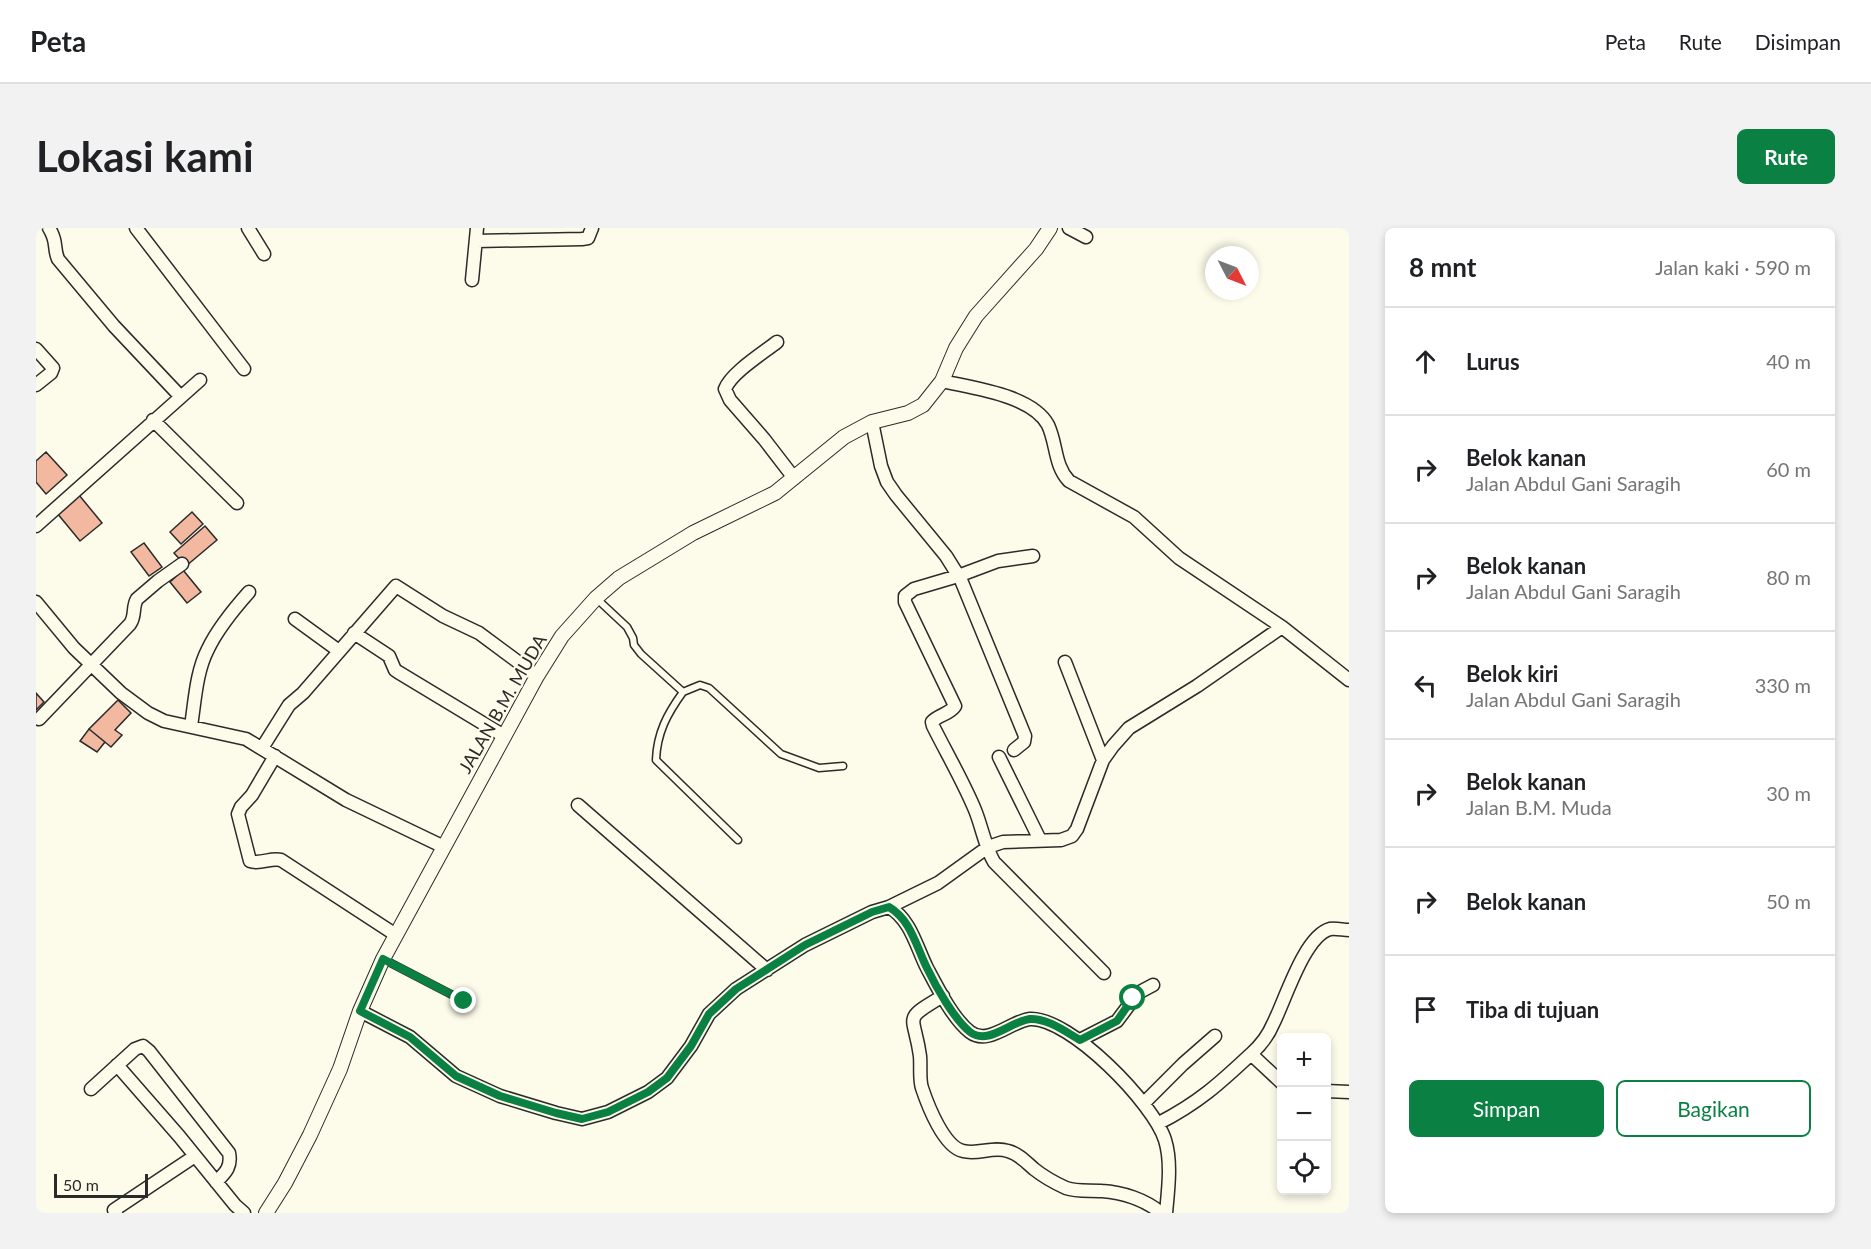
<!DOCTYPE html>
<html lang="id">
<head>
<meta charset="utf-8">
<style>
	body { margin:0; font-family:Lato,sans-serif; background:#f2f2f2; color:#202124 }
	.controls { position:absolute; right:18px; bottom:18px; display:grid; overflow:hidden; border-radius:9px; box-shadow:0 3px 9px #0003 }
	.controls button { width:54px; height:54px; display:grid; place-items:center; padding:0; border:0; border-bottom:2px solid #e0e0e0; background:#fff; color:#202124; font:30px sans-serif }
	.compass { position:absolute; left:1169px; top:18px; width:54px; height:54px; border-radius:50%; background:#fff; box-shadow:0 3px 9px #0003; rotate:132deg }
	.scale { position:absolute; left:18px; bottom:15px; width:94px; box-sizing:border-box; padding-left:6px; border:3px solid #2b2b2b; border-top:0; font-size:16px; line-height:21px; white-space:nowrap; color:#2b2b2b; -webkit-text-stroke:4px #fdfbea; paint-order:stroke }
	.stop { position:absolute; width:18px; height:18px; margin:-14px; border:4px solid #0b8043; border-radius:50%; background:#fff }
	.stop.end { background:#0b8043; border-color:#fff; box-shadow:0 2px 6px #0008 }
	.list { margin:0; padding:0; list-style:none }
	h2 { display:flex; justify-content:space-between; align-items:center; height:78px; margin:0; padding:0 24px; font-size:26px }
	h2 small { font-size:20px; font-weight:400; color:#757577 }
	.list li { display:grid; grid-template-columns:39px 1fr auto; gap:18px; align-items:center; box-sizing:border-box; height:108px; padding:0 24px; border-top:2px solid #e0e0e0 }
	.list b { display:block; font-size:22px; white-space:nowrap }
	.list p { margin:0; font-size:20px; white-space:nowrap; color:#757577 }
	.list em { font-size:20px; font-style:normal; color:#757577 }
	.actions { display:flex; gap:12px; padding:18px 24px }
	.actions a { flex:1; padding:14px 0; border:2px solid #0b8043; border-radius:9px; text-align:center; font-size:21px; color:#0b8043 }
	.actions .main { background:#0b8043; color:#fff }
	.icon { flex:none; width:33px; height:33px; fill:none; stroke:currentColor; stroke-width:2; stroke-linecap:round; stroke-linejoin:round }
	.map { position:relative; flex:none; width:1313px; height:985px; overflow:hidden; border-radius:9px }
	header { display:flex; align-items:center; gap:36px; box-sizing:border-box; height:84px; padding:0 30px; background:#fff; border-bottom:2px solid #e0e0e0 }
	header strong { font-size:28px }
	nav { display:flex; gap:33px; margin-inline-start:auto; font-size:21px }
	.intro { display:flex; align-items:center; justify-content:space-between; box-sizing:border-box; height:144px; padding:0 36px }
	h1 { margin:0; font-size:42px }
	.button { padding:15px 27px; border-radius:9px; background:#0b8043; color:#fff; font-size:21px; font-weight:700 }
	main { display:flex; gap:36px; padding:0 36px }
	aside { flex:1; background:#fff; border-radius:9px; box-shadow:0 3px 9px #0003 }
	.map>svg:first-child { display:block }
</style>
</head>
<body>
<header>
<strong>Peta</strong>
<nav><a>Peta</a><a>Rute</a><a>Disimpan</a></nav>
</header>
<div class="intro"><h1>Lokasi kami</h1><a class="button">Rute</a></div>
<main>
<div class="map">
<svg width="1313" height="985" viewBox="0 0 1313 985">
	<rect width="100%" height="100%" fill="#fdfbea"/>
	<!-- building -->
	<path fill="#f2b8a0" stroke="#2b2b2b" stroke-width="1.5" d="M10,224l21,23 -21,19 -10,-12v-21z
		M43,267l23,28 -22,18 -23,-28z
		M156,284l11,12 -22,20 -11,-12z
		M169,298l12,14 -31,26 -12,-13z
		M108,315l18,24 -13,9 -18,-24z
		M147,342l18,22 -14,11 -17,-21z
		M0,465l8,9 -8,8z
		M82,472l13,13 -16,17 7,5 -11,12 -22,-18z
		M53,501l16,13 -8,10 -17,-11z"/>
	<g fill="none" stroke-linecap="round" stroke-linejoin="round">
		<!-- service casing -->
		<g stroke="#2b2b2b" stroke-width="9">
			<path id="service" d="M561,371l30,28 6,11 1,7 7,9 42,38 17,-7 9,3 72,66 38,14 24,-2
				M647,464c-16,22 -26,41 -27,68l82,80
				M347,731l81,42"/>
		</g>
		<!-- minor casing -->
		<g stroke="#2b2b2b" stroke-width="15">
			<path id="minor" d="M13,0c9,14 4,19 9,31l56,67 66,70
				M100,0l108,141
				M212,0l16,26
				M1033,0l17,9
				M440,13l106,-2 6,-1 4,-10
				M436,52l5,-52
				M741,114c-14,11 -46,31 -52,47l5,11 34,39 30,39
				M0,121l17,19 -2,5 -15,12
				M906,153c30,7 90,14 106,44 9,19 6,40 21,56l65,36 45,41 103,69 67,53
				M117,192l84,83
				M836,194l9,44 6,16 9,13 50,61 15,24 64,156 -1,6 -10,8
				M0,298l164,-146
				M997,328l-35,5 -40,15 -44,13 -9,7v6l50,104c-5,8 -17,9 -23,16l1,4c14,28 30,55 42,84 7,17 10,37 19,52l110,111
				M0,374l38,46 47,45 27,20 16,8 82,18 100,61 98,47
				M259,391l44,32
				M318,405l35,23 6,14 3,2 106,64
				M1029,434l38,98
				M3,491l91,-95c6,-8 2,-17 7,-25l21,-18 24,-17
				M155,498c4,-25 5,-54 17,-77 10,-21 25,-39 41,-57
				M226,520l27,-43 14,-12 93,-107 47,30 36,17 58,43
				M239,528l-23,39 -11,12 -3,7 12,47c10,4 21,-4 31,-1l115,75
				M963,529l41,83
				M542,577l189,165
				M853,679l49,-24 50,-36 15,-5 58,-2 11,-4 5,-7 26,-69 10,-14 16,-18 68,-42 85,-59
				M907,768c-42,25 -29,17 -23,60 1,10 -1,23 2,32 6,18 22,59 41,63 15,4 30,-5 45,0 11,3 18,11 26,18 10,8 21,14 32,19 11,4 24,2 36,3 20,1 44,9 59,22
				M324,783l50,26 46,39 44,20 56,17 26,6 26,-7 40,-20 19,-14 24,-32 18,-32 27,-25 69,-44 67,-33 17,-5c22,13 27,39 38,61 10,19 26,51 43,64 18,14 41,-11 60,-13 40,-2 124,85 135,121 7,22 3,51 1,73
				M1044,812l37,-19 21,-28 15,-8
				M1215,826c9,-8 17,-18 22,-30 12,-23 31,-88 57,-95 6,-1 13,1 19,1
				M81,837l62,71 56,69 9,8
				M55,861l44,-40 8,-3 6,5 80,102c3,14 -4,20 -13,29
				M1290,863l23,1
				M1108,875l39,-39 32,-28
				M1123,895c39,-20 60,-39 92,-69l31,29
				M80,985l-2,-3 81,-54"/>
		</g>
		<!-- tertiary casing -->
		<g stroke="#2b2b2b" stroke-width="16">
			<path id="tertiary" d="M230,985l19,-30 25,-48 30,-66 20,-58 23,-52 154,-283 25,-40 34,-38 23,-20 74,-45 82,-40 69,-56 28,-15 36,-9 15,-8 19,-24 14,-33 20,-32 60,-67 14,-21"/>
		</g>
		<!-- service -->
		<use href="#service" stroke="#fdfbea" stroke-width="6"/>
		<!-- minor -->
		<use href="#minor" stroke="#fdfbea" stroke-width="12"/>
		<!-- tertiary -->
		<use href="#tertiary" stroke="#fdfbea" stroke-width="14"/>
	</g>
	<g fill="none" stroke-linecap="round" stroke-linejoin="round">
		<!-- route -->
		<path stroke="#0b8043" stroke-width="8" d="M428,773l-81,-42 -23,52 50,26 46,39 44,20 56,17 26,6 26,-7 40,-20 19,-14 24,-32 18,-32 27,-25 69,-44 67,-33 17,-5c22,13 27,39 38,61 9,19 27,51 43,64 18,14 41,-11 60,-13 17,-1 36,13 50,21l37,-19 16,-23"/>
	</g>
	<g text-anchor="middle" stroke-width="4.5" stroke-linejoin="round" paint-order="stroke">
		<!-- street labels -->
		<g font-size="18" fill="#2b2b2b" stroke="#fdfbea">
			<text transform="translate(467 476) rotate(-60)" y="6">JALAN B.M. MUDA</text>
		</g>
	</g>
</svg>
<div class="controls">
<button>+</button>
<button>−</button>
<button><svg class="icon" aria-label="locate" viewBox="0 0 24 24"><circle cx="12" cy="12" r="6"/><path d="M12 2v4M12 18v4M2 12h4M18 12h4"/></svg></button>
</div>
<svg class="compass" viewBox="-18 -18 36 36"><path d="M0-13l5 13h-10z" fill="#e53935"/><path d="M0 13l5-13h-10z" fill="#757577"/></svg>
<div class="scale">50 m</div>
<div class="stop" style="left:1097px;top:770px"></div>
<div class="stop end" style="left:428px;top:773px"></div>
</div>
<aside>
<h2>8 mnt<small>Jalan kaki · 590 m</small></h2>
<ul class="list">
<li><svg class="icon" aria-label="ahead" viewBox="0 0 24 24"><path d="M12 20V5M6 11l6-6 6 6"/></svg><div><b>Lurus</b></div><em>40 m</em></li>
<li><svg class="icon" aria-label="right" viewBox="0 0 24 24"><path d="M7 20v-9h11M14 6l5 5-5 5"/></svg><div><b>Belok kanan</b><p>Jalan Abdul Gani Saragih</p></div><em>60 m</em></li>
<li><svg class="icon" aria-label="right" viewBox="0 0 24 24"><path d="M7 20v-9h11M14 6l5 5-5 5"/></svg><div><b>Belok kanan</b><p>Jalan Abdul Gani Saragih</p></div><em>80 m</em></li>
<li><svg class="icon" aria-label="left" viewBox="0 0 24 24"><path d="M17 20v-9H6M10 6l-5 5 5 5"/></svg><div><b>Belok kiri</b><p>Jalan Abdul Gani Saragih</p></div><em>330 m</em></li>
<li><svg class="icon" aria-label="right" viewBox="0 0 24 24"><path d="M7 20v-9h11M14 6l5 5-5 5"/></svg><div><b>Belok kanan</b><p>Jalan B.M. Muda</p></div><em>30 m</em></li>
<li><svg class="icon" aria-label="right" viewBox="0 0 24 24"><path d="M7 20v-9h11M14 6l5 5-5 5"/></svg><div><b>Belok kanan</b></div><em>50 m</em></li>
<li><svg class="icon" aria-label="arrive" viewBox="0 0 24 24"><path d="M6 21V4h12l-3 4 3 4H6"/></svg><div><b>Tiba di tujuan</b></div></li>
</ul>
<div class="actions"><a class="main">Simpan</a><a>Bagikan</a></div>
</aside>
</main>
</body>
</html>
